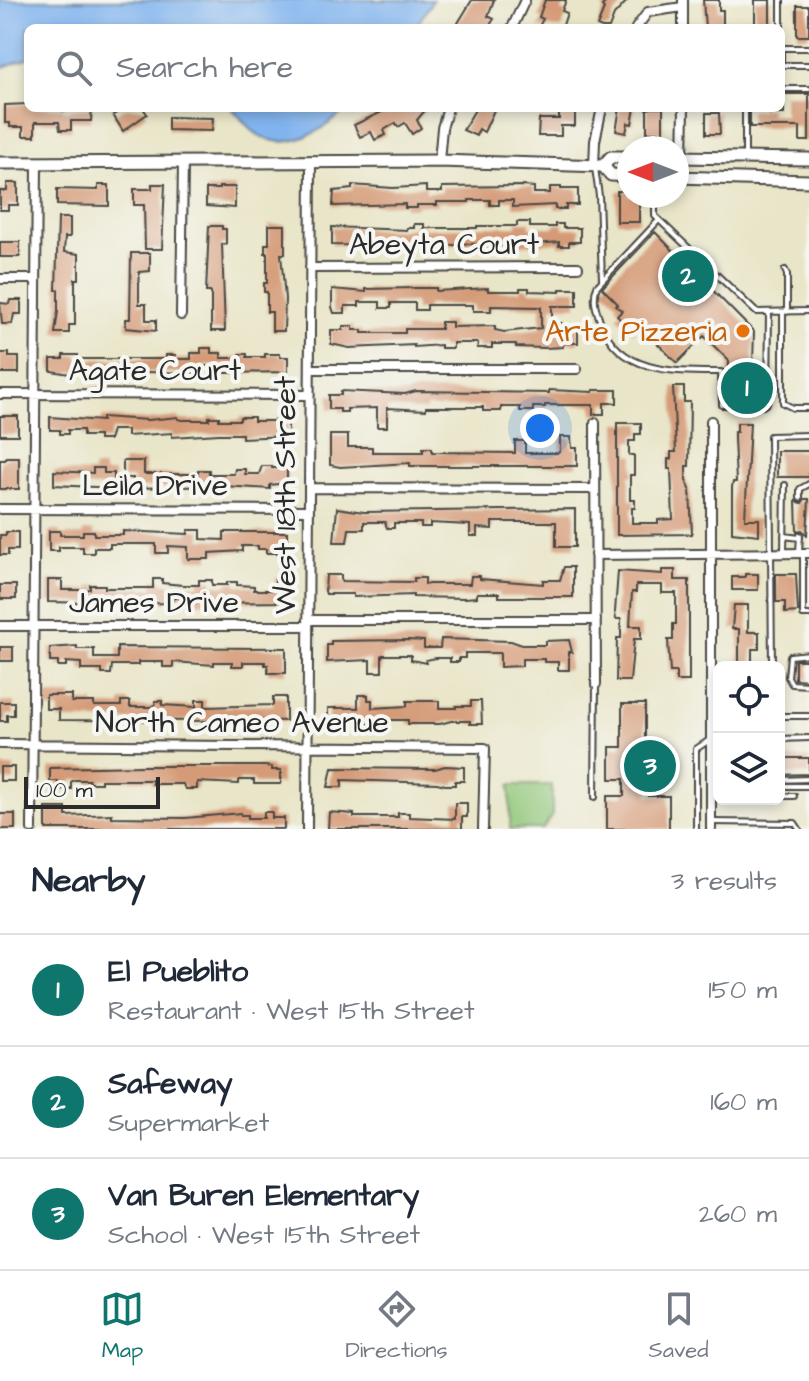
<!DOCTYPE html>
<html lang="en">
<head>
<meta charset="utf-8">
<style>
	body { margin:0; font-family:"Architects Daughter",sans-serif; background:#f2f2f3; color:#1f2937 }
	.controls { position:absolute; right:24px; bottom:24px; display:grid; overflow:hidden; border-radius:12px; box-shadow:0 4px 12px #0003 }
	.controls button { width:72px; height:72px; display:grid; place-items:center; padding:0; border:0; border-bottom:2px solid #e0e1e3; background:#fff; color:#1f2937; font:40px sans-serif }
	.compass { position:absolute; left:617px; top:136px; width:72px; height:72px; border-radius:50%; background:#fff; box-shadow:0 4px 12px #0003; rotate:270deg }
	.scale { position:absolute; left:24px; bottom:20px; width:136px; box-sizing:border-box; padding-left:8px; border:4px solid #2b2b2b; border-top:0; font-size:22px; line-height:28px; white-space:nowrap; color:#2b2b2b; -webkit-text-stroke:6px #f6f6f2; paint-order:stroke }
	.you { position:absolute; left:540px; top:428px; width:28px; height:28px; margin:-20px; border:6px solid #fff; border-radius:50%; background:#1a73e8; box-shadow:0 0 0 12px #1a73e833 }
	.badge { display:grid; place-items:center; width:52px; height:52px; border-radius:50%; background:#0f766e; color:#fff; font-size:26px; font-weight:700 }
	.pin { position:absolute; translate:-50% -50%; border:4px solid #fff; box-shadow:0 2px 8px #0006 }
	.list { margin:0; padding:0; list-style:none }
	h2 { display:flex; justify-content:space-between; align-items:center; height:104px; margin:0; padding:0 32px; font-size:34px }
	h2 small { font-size:26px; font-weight:400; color:#747a83 }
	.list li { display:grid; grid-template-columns:52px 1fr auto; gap:24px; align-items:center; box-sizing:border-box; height:112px; padding:0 32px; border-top:2px solid #e0e1e3 }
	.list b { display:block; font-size:30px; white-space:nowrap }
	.list p { margin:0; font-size:26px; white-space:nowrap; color:#747a83 }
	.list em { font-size:26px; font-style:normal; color:#747a83 }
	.icon { flex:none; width:44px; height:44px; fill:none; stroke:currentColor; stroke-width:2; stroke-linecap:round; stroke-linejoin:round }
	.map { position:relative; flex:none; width:809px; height:829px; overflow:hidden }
	.search { position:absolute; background:#fff; box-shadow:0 4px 12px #0003; left:24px; right:24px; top:24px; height:88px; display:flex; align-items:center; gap:20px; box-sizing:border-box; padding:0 28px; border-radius:12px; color:#747a83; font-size:30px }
	.sheet { height:440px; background:#fff }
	nav { display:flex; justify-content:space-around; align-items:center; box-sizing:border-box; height:112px; border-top:2px solid #e0e1e3; background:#fff; font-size:22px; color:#747a83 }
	nav a { display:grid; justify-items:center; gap:4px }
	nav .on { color:#0f766e }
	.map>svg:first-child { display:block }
</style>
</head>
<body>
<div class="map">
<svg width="809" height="829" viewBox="0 0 809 829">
	<rect width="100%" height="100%" fill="#f6f6f2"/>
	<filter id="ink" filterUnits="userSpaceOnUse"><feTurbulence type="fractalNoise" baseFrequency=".0125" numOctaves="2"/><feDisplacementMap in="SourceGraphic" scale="16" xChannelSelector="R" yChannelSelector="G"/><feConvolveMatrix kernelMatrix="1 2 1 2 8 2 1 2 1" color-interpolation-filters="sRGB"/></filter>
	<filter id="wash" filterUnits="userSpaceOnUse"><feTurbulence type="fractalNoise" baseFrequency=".006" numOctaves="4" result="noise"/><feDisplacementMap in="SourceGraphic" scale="32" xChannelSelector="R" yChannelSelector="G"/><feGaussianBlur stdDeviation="1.8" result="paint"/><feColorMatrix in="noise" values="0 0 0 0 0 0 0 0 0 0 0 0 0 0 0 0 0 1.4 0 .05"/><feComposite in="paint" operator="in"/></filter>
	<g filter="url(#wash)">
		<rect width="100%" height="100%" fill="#e9e5c8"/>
		<!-- green -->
		<path fill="#90c678" stroke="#5e7852" stroke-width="2" d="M510,785h42v30l-9,14h-33z"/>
		<!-- water -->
		<path fill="#81b4ee" stroke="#56708c" stroke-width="2" d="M0,0h433l-18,28h-387v30l-28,10z
			M231,108h117c-24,22 -63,49 -95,23 -8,-7 -14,-16 -22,-23z"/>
		<g id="blocks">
			<!-- building -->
			<path fill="#d59b78" d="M472,0h22l-6,16 6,3 -6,9h-33z
				M545,0h21l-4,11 5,2 -5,15h-24l5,-9 -4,-2z
				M608,0h20l-14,15 -5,13h-7l-5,-2 7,-17 -2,-3z
				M703,0h16v10h4v18h-18z
				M755,0h15v28h-15z
				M797,6h12v30h-12z
				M784,94h25v47h-9v-14h-50v-16l20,-3v6h14z
				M28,104v4h35v3l29,-3 -1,13h-20v9h-11l-1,-8h-24v14h-12v-9h-13v-4h-5v-18z
				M126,108h17l4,6 -24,17 -10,-16z
				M390,108h37l-10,12 4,8 -9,6 -7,-11 -7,4 -2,-4 -12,7 2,5 -11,5 -4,-8 -11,5 -6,-12z
				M476,108h19l-11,24 -5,-3 -3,7 -13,-6z
				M559,108h16v18h-14v10h-23l1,-17h20z
				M620,108h15l-3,16 -4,-1 -2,10 -10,-2z
				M652,108h11v24h-16v-23z
				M706,113h13l1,21h-14z
				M168,117l45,1 -1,13 -44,-1z
				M7,183h11v22h-10v5h-8v-19h7z
				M152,184h13l-3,65h-17l-1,-44h-10v-16h18z
				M98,185h11v21l-52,-1v-16l41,1z
				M352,185l41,3 33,-2v6h16v-5l80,-1 12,1v6h16v-6h11v2h17v16h-12v4h-11v-4l-42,2v-7h-14v5h-9v-5h-21v2h-32v3h-20v3h-12v-4l-72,2 1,-15 18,-2z
				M219,187h16v21l-29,-2v-17h13z
				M617,191h12v5h10v26h-22z
				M58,218h12v19h-5l-1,15 15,2v25h-4v46h-6v8h-14l3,-22v-21h-2z
				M517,222h13v5h25v-3h8v4h17v14h-11v4h-10v-4l-46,4v-4h-24v3l-32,-2v2h-15v-3h-21v4l-89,-1v-18l75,3v-2h7v-4h10v4h53v-2h40z
				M269,225h16v29h-4l4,45 -1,32h-12v-19h-5v-20h-3v-9h3v-30h-2v-9h4z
				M209,226h13v3h4v15h-4l3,87h-14v-39h-5z
				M655,232l99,100 -2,62 -24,-1 1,-32 -25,-25 -27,27 -37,-37 -7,6 -16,-16 5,-5 -6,-5 2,-2 -16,-16z
				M0,242h20v15h-20z
				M131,253h19v18l-11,1v32h7v16h10v11l-30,-3v-9h4z
				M415,288h21v3l52,-3v3h32v-3h9v3l31,1v-3h17v17h-25v17h10v4h16v16h-15v4l-18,1 -29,-1v-3h-24v4h-15l1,-5h-25v5h-12v-3l-27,2v-2l-65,3 -18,-4v-14h12v-4h10v4h9v3h43v-4h36v-7h11v5l43,-1v4l9,2 37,-4v-21l-50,-1v5h-18v-6h-46v5h-12v-7h-24v5h-11v-6h-21v4h-14v7h-11l-2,-6v-18l34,3v-3z
				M10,300h11v14h-7l-2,10h-10l-2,-21 9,1z
				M201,348h10v5h10v5h19v-4h7v3h18v-3h15v3h8v15l-62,1v-7h-21v7l-127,-2 -8,1v2l-19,-3v-12h12v-4h15v4h88v-4h9v4h16v-6h10z
				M0,353h9v4h10v16h-19z
				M673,387h11v15h6l-1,64h-3v14l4,9 2,45 -75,1v-112h24v11h-6v7h-6v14h5v20h-4v25h5v8h-3v15h26v-3l15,-1 -2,-50h-3v-10h3v-7h5z
				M549,390l44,2v-2h24v13h-13v11h-11v-9h-48v2h-12v4h-13v-4h-19v4h-18v-4h-57v3l-39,-2v19h-10v-19l-30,1v3h-7v-3h-11v-14h12v-4l64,3 11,-3 133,2z
				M0,416h18v19h-18z
				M50,417l52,4v-4l46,3 30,-3v2l4,1h27v-3h10v3h21v-3h14v4h23v-4h11v19l-46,2v-4h-23l-47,3v-4l-45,3v-6h-15l-3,10h-10v-4h-16v-6h-15v4h-8v-4h-10z
				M737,423h13l-5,96h14v16l-27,-3v-45l1,-5h3l-2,-44v-6h3z
				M330,435h18v12h24v5h51v-4h9v4l83,1v-12h10v12h32l3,-1v-15h11l1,11h5v18h-167v-3l-70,4 -10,-2z
				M777,451h32v26h-32z
				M6,457h13v32h-19v-29h5z
				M123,461h21v13h54v-4h11v4h25l1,-5h10v5h14l3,-8h10v2h15v15l-17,2v4l-45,-3 -92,2v-10h-10z
				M93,468h11v5h10v15l-60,-3v-14l39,2z
				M805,499h4l-2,36 -5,-5 -5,1 -1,-30 6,2z
				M337,508l27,4 211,-3v38h-19v-25h-64v7l-15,-1v8h-7v-11l-40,-2v4h-9v-4h-27v5h-7l-2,-6h-21v7h-15l-2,13h-13z
				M188,530h13v9l23,1v-8h63v16h-8v5h-13v-4h-8v-3h-16v5l-33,2v6h-21v-12l-20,-1v7h-12v-9h-46v4h-16v5h-11v-6h-24v4h-10v-20h11v4h23v-4h11v4h29v-4l65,3z
				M6,532h12v18h-10v5h-8v-20h6z
				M564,567h9v30h-74v-4h-22v4l-12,1 -52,-1v-2l-60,2v-3h-27l-1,-3 1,-16h15v6l73,1v-4h11v6h45l1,-8h9v3l63,5v-4h17z
				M662,570h13v10h14v101h-13v-9h-6l-2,-32h5v-16h3v-31h-14v-8h-26v7h-4l-2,34h11v13h-7l-4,42h-14l1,-43h4v-19h-5l-1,-7 3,-41 44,3z
				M745,574h13v16h-26v-13h13z
				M776,574h20l2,38 -13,1v-11h-9z
				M153,579h9v4l21,2h16v-5h13v5h15v-3h10v3l17,1v4h21v-11h11v23l-98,1v-5h-15v2h-8v3l-19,1 -98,-2v-22h14v10h21l7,-1v-4h15v3h48z
				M0,585h16v14h-16z
				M734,605h14v27h11v17h-7v18h-13v-38h-7z
				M441,639l70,2 11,4h23v-4l24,-1 3,12h-3v18h-11v-8h-14v-3h-22v7l-22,1v-14h-35v5h-6v4h-9v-4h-14l-10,2v3l-15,-3v-5h-29v17h-12v-12l-43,2v-17h4v-4l77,-1 16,1v7h16z
				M77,646v3h17v9h23v-11l169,1v25h-18v-8h-3v-3h-22v4h-11v-4h-18v3l-41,-3v5h-10v-5h-25v3h-26l-1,9h-9v-4h-21v-7l-15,-1v4h-8v-4h-8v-14z
				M0,647h13v14h-13z
				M795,660h14v20l-14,-1z
				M46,695h26v7h22v4h27v-5h9v6h21l4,-2v-4h7v4l34,2v-7h9v7l68,-2v-8h13v24l-70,-2v2l-157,-1v-11h-13z
				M358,695h10v5h4v8l35,-2v-5h32v7h17v-2h15v-5h10l1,23h-12v-3h-19l-11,3h-32v-4h-21v2h-15v2h-14v-3h-20v3h-10v-16h30z
				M0,702h14v13h-7v6h-7z
				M622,704h23v43h12v32h-9v17h21v33h-62v-33h17v-17h-14v-32h12z
				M779,758h30v16l-30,1z
				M144,766h121l7,1v3h9v14h-27v-4h-15v4l-42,-2v7h-12l-2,-5h-31v-4h-51v3h-12v-3h-15l-3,2v7h-13v-8h-8v-13z
				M445,766l19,1v14h-9v4h-10l-8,-2 -95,-3v7h-14l4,-19 103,1z
				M0,767h14v14h-14z
				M455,803h12v14h-5v12h-134l1,-17 25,2v3h44v-4h11v4l46,2z
				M46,808h20v8l46,-2v3l73,1 56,-5v2h7v3h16v-6h8v6h12v11h-238z
				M0,814h15v15h-15z"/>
		</g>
	</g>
	<g filter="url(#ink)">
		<use href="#blocks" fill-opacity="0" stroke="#484743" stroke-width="2"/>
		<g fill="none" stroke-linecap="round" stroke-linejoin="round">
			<!-- service casing -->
			<g stroke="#484743" stroke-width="8">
				<path id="service" d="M781,0v28
					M781,40v25h28
					M781,48h28
					M781,89h28
					M745,108v47
					M595,168l4,28 3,83
					M655,196v20l101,96 53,-1
					M659,220l-62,66c-5,13 -1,24 4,37 19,51 74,49 120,49l1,33 41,1 4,-3 1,-5 1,-86
					M785,270l2,5v37
					M783,312v91l10,5h16
					M800,498v-9l9,-5
					M784,536l16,2
					M799,552l1,-17
					M784,553l1,-68
					M803,555v60h6
					M809,654l-19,2 -2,21 4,7 17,1
					M772,667l-2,-231 39,-1
					M779,716h30
					M779,739l30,-1
					M779,780l30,-1
					M779,786h30
					M779,796h15
					M595,797l1,-113
					M713,822l82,1 4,6
					M696,829v-80l15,-10h8"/>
			</g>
			<!-- minor casing -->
			<g stroke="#484743" stroke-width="12">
				<path id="minor" d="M683,0v28
					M512,28l13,-28
					M636,28l12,-16 35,-5
					M683,157l1,-49
					M439,161l3,-33 6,-20
					M594,166l1,-25 7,-33
					M310,268l268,-1
					M0,279h36
					M181,315l2,-153
					M310,369h267
					M0,394l309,1
					M711,421v408
					M595,423l1,261
					M309,488l286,1
					M0,509l309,1
					M595,555l214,-2
					M308,620h288
					M0,626h308
					M0,744l485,4 -2,81
					M32,829l5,-666
					M307,829l4,-667"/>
			</g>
			<!-- secondary casing -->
			<g stroke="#484743" stroke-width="15">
				<path id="secondary" d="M677,157l132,2
					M0,163l439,-2 164,5 8,-9h18
					M603,166l8,9 18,1
					M677,177l132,4"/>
			</g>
			<!-- service -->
			<use href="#service" stroke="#fff" stroke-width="4"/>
			<!-- minor -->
			<use href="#minor" stroke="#fff" stroke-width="8"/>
			<!-- secondary -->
			<use href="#secondary" stroke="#fff" stroke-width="11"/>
		</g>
	</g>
	<!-- markers -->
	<circle fill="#e8710a" stroke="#f6f6f2" stroke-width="3" cx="743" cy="331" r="8"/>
	<g text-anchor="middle" stroke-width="8" stroke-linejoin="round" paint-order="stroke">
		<!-- street labels -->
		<g font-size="30" fill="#2b2b2b" stroke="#f6f6f2">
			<text x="444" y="254">Abeyta Court</text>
			<text x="155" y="380">Agate Court</text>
			<text x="155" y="495">Leila Drive</text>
			<text transform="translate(285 495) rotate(-90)" y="10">West 18th Street</text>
			<text x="154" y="612">James Drive</text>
			<text x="242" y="732">North Cameo Avenue</text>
		</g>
		<!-- food labels -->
		<g font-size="30" fill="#c56008" stroke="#f6f6f2" text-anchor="end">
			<text x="727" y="341">Arte Pizzeria</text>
		</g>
	</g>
</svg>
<div class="controls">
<button><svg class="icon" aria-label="locate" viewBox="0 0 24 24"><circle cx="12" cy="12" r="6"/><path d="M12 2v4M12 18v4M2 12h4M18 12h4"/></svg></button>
<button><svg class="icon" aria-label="layers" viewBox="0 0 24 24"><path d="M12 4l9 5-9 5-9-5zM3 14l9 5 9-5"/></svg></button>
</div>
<svg class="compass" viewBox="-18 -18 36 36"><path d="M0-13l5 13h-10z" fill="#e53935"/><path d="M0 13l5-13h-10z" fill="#747a83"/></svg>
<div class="scale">100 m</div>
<div class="you"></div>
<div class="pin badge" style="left:747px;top:388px">1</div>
<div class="pin badge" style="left:688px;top:276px">2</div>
<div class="pin badge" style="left:650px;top:766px">3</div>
<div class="search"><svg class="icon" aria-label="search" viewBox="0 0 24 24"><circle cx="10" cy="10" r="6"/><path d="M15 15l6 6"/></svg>Search here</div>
</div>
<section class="sheet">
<h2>Nearby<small>3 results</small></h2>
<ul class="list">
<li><span class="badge">1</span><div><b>El Pueblito</b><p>Restaurant · West 15th Street</p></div><em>150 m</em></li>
<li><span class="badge">2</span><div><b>Safeway</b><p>Supermarket</p></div><em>160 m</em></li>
<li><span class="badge">3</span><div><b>Van Buren Elementary</b><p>School · West 15th Street</p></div><em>260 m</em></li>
</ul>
</section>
<nav>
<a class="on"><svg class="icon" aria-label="map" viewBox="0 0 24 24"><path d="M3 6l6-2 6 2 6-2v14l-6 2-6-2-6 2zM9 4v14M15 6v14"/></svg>Map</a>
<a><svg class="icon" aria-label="directions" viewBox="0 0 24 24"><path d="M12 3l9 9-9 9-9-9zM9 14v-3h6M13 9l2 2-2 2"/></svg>Directions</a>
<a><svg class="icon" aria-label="saved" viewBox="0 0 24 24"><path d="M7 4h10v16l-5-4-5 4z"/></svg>Saved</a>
</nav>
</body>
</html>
